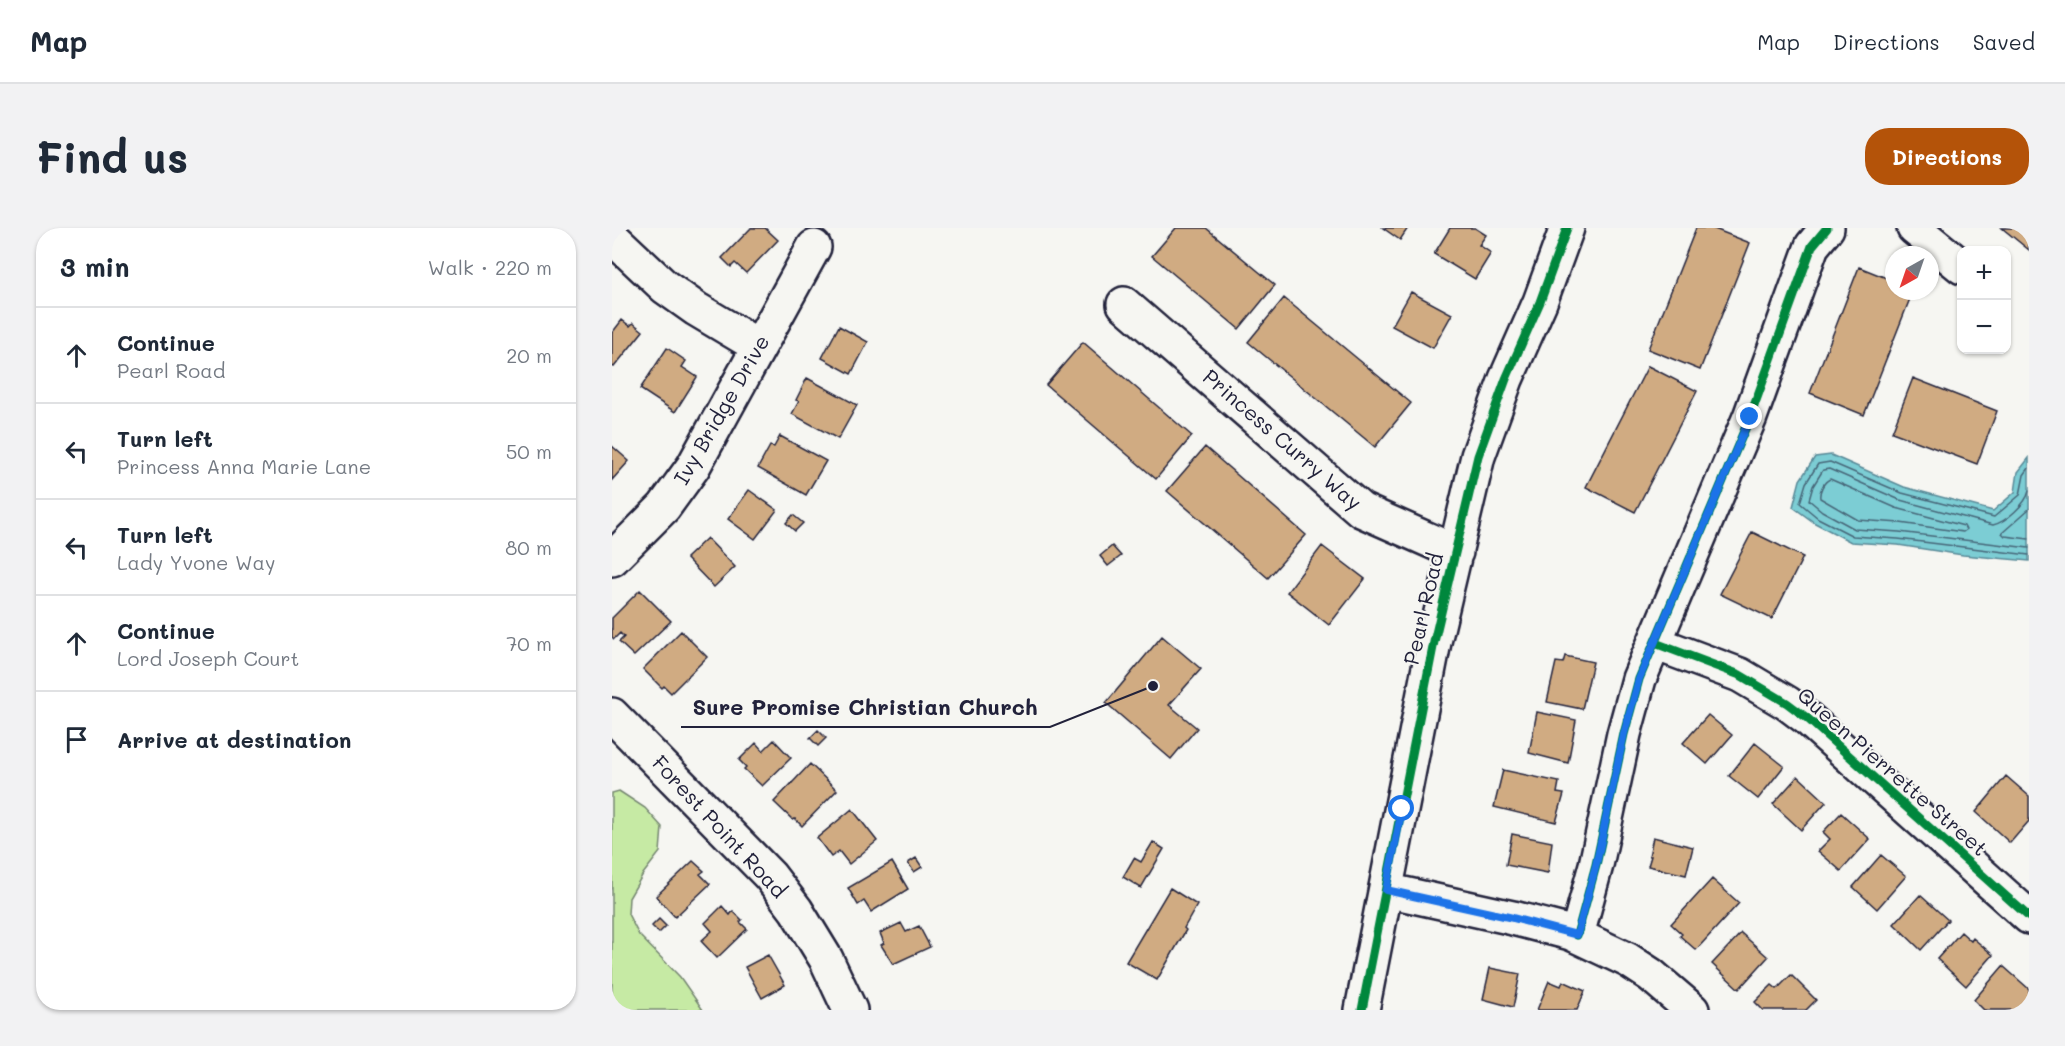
<!DOCTYPE html>
<html lang="en">
<head>
<meta charset="utf-8">
<style>
	body { margin:0; font-family:Mali,sans-serif; background:#f2f2f3; color:#1f2937 }
	.controls { position:absolute; right:18px; top:18px; display:grid; overflow:hidden; border-radius:12px; box-shadow:0 2px 4px #0004 }
	.controls button { width:54px; height:54px; display:grid; place-items:center; padding:0; border:0; border-bottom:2px solid #e0e1e3; background:#fff; color:#1f2937; font:30px sans-serif }
	.compass { position:absolute; left:1273px; top:18px; width:54px; height:54px; border-radius:50%; background:#fff; box-shadow:0 2px 4px #0004; rotate:220deg }
	.stop { position:absolute; width:18px; height:18px; margin:-14px; border:4px solid #1a73e8; border-radius:50%; background:#fff }
	.stop.end { background:#1a73e8; border-color:#fff; box-shadow:0 2px 6px #0008 }
	.list { margin:0; padding:0; list-style:none }
	h2 { display:flex; justify-content:space-between; align-items:center; height:78px; margin:0; padding:0 24px; font-size:26px }
	h2 small { font-size:20px; font-weight:400; color:#747a83 }
	.list li { display:grid; grid-template-columns:39px 1fr auto; gap:18px; align-items:center; box-sizing:border-box; height:96px; padding:0 24px; border-top:2px solid #e0e1e3 }
	.list b { display:block; font-size:22px; white-space:nowrap }
	.list p { margin:0; font-size:20px; white-space:nowrap; color:#747a83 }
	.list em { font-size:20px; font-style:normal; color:#747a83 }
	.icon { flex:none; width:33px; height:33px; fill:none; stroke:currentColor; stroke-width:2; stroke-linecap:round; stroke-linejoin:round }
	.map { position:relative; flex:none; width:1417px; height:782px; overflow:hidden; border-radius:24px }
	header { display:flex; align-items:center; gap:36px; box-sizing:border-box; height:84px; padding:0 30px; background:#fff; border-bottom:2px solid #e0e1e3 }
	header strong { font-size:28px }
	nav { display:flex; gap:33px; margin-inline-start:auto; font-size:21px }
	.intro { display:flex; align-items:center; justify-content:space-between; box-sizing:border-box; height:144px; padding:0 36px }
	h1 { margin:0; font-size:42px }
	.button { padding:15px 27px; border-radius:24px; background:#b45309; color:#fff; font-size:21px; font-weight:700 }
	main { display:flex; gap:36px; padding:0 36px }
	aside { flex:1; background:#fff; border-radius:24px; box-shadow:0 2px 4px #0004 }
	.map>svg:first-child { display:block }
</style>
</head>
<body>
<header>
<strong>Map</strong>
<nav><a>Map</a><a>Directions</a><a>Saved</a></nav>
</header>
<div class="intro"><h1>Find us</h1><a class="button">Directions</a></div>
<main>
<aside>
<h2>3 min<small>Walk · 220 m</small></h2>
<ul class="list">
<li><svg class="icon" aria-label="ahead" viewBox="0 0 24 24"><path d="M12 20V5M6 11l6-6 6 6"/></svg><div><b>Continue</b><p>Pearl Road</p></div><em>20 m</em></li>
<li><svg class="icon" aria-label="left" viewBox="0 0 24 24"><path d="M17 20v-9H6M10 6l-5 5 5 5"/></svg><div><b>Turn left</b><p>Princess Anna Marie Lane</p></div><em>50 m</em></li>
<li><svg class="icon" aria-label="left" viewBox="0 0 24 24"><path d="M17 20v-9H6M10 6l-5 5 5 5"/></svg><div><b>Turn left</b><p>Lady Yvone Way</p></div><em>80 m</em></li>
<li><svg class="icon" aria-label="ahead" viewBox="0 0 24 24"><path d="M12 20V5M6 11l6-6 6 6"/></svg><div><b>Continue</b><p>Lord Joseph Court</p></div><em>70 m</em></li>
<li><svg class="icon" aria-label="arrive" viewBox="0 0 24 24"><path d="M6 21V4h12l-3 4 3 4H6"/></svg><div><b>Arrive at destination</b></div></li>
</ul>
</aside>
<div class="map">
<svg width="1417" height="782" viewBox="0 0 1417 782">
	<rect width="100%" height="100%" fill="#f6f6f2"/>
	<filter id="ink" filterUnits="userSpaceOnUse"><feTurbulence type="fractalNoise" baseFrequency=".0167" numOctaves="2"/><feDisplacementMap in="SourceGraphic" scale="12" xChannelSelector="R" yChannelSelector="G"/><feConvolveMatrix kernelMatrix="1 2 1 2 8 2 1 2 1" color-interpolation-filters="sRGB"/></filter>
	<g filter="url(#ink)">
		<!-- green -->
		<path fill="#c6eaa4" stroke="#748670" stroke-width="1.5" d="M7,563l26,17 17,19 -2,25 -17,22 -14,24 -1,16 11,21 41,42 23,33h-91v-217z"/>
		<!-- water -->
		<path fill="#7ccdd4" stroke="#588997" stroke-width="1.5" d="M1219,227l73,32 89,24 22,-19 3,-20 11,-14v103l-66,-6 -65,-10 -47,-3 -36,-19 -22,-16 7,-27 15,-23z"/>
		<g fill="none" stroke-linecap="round" stroke-linejoin="round">
			<!-- shore -->
			<path stroke="#466678" stroke-width="1.5" d="M1417,240l-5,7 -4,20 -26,22 -92,-24 -72,-31 -12,2 -12,19 -6,20 18,15 35,18 45,3 131,16
				M1218,251l66,29 68,18 2,4 -3,2 -63,-9 -42,-3 -38,-22c-1,-6 3,-16 10,-19z
				M1417,263c-3,13 -23,31 -36,34l-93,-25 -71,-31 -6,1 -10,16 -4,14 13,11 33,18 44,3 130,16
				M1417,281l-27,24 3,3 24,3"/>
		</g>
		<!-- building -->
		<path fill="#d0ab82" stroke="#22223b" stroke-width="1.5" d="M139,0h14l13,12 -32,33 -11,-10 -4,4 -9,-9z
			M564,0h30l69,57 -36,44 -87,-73z
			M771,0h25l-8,12z
			M838,0h25l11,7 -7,10 12,8 -16,26 -41,-25z
			M1084,0h16l38,15 -50,127 -52,-21z
			M1390,0h27v22z
			M1247,39l35,14v10h19l-49,124 -54,-22z
			M799,64l41,22 -19,34 -41,-22z
			M672,70l127,105 -36,44 -127,-105z
			M10,92l8,6 3,-3 10,8 -29,36 -2,-1v-33z
			M227,98l29,16 -17,32 -29,-16z
			M471,114l109,94 -36,43 -110,-94z
			M55,120l19,13 -4,6 15,10 -22,35 -35,-23z
			M1036,138l49,25 -62,121 -49,-25z
			M195,150l50,27 -19,34 -46,-25 7,-13 -3,-1z
			M1301,150l84,33 -20,53 -85,-32z
			M168,208l46,25 -20,34 -48,-27 12,-22 4,1z
			M0,218l17,15 -17,19z
			M593,219l101,88 -38,43 -101,-87z
			M137,262l28,20 -22,29 -27,-20z
			M181,287l10,8 -8,8 -9,-8z
			M1140,304l51,25 -31,62 -52,-25z
			M95,310l28,29 -21,20 -28,-29z
			M500,318l9,10 -13,10 -8,-10z
			M710,318l43,33 -36,46 -42,-33z
			M28,362l31,31 -37,35 -15,-14 5,-5 -4,-4 -6,6 -2,-2v-19z
			M69,403l26,26 -36,36 -7,-7 -2,2 -19,-19z
			M550,408l39,33 -32,36 28,23 -26,31 -65,-56z
			M953,428l28,6 -11,47 -35,-7 9,-40 7,1z
			M925,484l39,8 -8,43 -39,-10z
			M1096,487l24,20 -25,29 -24,-21z
			M206,502l8,8 -8,8 -8,-8z
			M162,512l17,18 -29,28 -18,-17 2,-2 -7,-7 17,-17 7,8z
			M1143,515l29,23 -26,33 -29,-23z
			M198,536l27,26 -35,36 -7,-7 -2,1 -19,-18z
			M891,542l56,12 -2,11 7,1 -8,28 -62,-15z
			M1186,548l28,26 -25,28 -28,-26z
			M1394,548l23,20v25l-19,22 -34,-31z
			M240,581l25,32 -28,23 -10,-13 -8,6 -14,-19z
			M1229,585l29,26 -29,32 -23,-20 12,-12 -7,-7z
			M900,606l40,8 -4,31 -42,-8z
			M1041,609l40,10 -7,28 -38,-9 3,-10h-2z
			M541,614l11,7 -23,39 -18,-11 11,-19 7,4z
			M1269,627l25,21 -29,33 -24,-22z
			M304,630l6,9 -8,5 -6,-9z
			M81,633l11,10 -4,3 10,10 -35,33 -19,-21z
			M280,634l16,27 -37,23 -7,-11 -6,4 -10,-17z
			M1100,651l27,24 -43,47 -16,-14 2,-2 -11,-10z
			M558,660l27,17 -13,23 2,2 -29,50 -31,-18z
			M1308,667l28,25 -27,30 -27,-26z
			M110,678l8,9 3,-4 9,9 -2,2 7,7 -30,29 -16,-17 11,-10 -7,-8z
			M47,691l7,7 -7,7 -7,-7z
			M289,695l5,9 13,-6 11,21 -37,17 -12,-19 3,-2 -4,-10z
			M1349,704l10,9 2,-3 20,17 -27,31 -29,-27z
			M1129,705l27,24 -29,32 -27,-25z
			M156,727l17,30 -23,13 -17,-31z
			M1391,738l26,23v7l-12,14h-33l-10,-10z
			M878,740l30,6 -7,33 -30,-8z
			M1179,747l25,25 -10,10h-43l-8,-8 17,-17 5,4z
			M937,753l12,5 2,-5 22,10 -8,19h-40z"/>
		<g fill="none" stroke-linecap="round" stroke-linejoin="round">
			<!-- minor casing -->
			<g stroke="#22223b" stroke-width="38">
				<path id="minor" d="M1302,0l48,39
					M0,9l53,50 31,22 62,37
					M512,76l237,206 95,42
					M0,331l52,-52 29,-40 121,-220
					M1043,415l85,32 47,28 20,15 222,199
					M0,487l158,161 26,34 30,49 24,51
					M774,662l127,28 58,15 57,27 23,15 41,35
					M965,707l19,-70 28,-131 15,-55 111,-262 62,-171 15,-18
					M750,782l72,-368 44,-186 28,-77 34,-77 27,-74"/>
			</g>
			<!-- minor -->
			<use href="#minor" stroke="#f6f6f2" stroke-width="33"/>
			<!-- cycleway casing -->
			<g stroke="#f6f6f2" stroke-width="13">
				<path id="cycleway" d="M1043,415l85,32 47,28 20,15 222,199
					M965,707l19,-70 28,-131 15,-55 111,-262 62,-171 15,-18
					M750,782l72,-368 44,-186 28,-77 34,-77 27,-74"/>
			</g>
			<!-- cycleway -->
			<use href="#cycleway" stroke="#00873e" stroke-width="9"/>
		</g>
	</g>
	<g fill="none" stroke-linecap="round" stroke-linejoin="round" filter="url(#ink)">
		<!-- route -->
		<path stroke="#1a73e8" stroke-width="8" d="M790,581l-16,81 127,28 64,17 19,-70 28,-131 15,-55 111,-262"/>
	</g>
	<g text-anchor="middle" stroke-width="4.5" stroke-linejoin="round" paint-order="stroke">
		<!-- street labels -->
		<g font-size="21" fill="#22223b" stroke="#f6f6f2">
			<text transform="translate(110 182) rotate(-60)" y="7">Ivy Bridge Drive</text>
			<text transform="translate(670 212) rotate(41)" y="7">Princess Curry Way</text>
			<text transform="translate(812 381) rotate(-77)" y="7">Pearl Road</text>
			<text transform="translate(1280 544) rotate(41)" y="7">Queen Pierrette Street</text>
			<text transform="translate(107 599) rotate(47)" y="7">Forest Point Road</text>
		</g>
	</g>
	<!-- callouts -->
	<path fill="none" stroke="#22223b" stroke-width="2" d="M541 458L438 499H69"/>
	<circle fill="#22223b" stroke="#f6f6f2" stroke-width="2" cx="541" cy="458" r="6"/>
	<g font-size="22" text-anchor="middle" font-weight="bold" fill="#22223b" stroke="#f6f6f2" stroke-width="4.5" stroke-linejoin="round" paint-order="stroke">
		<text x="253" y="487">Sure Promise Christian Church</text>
	</g>
</svg>
<div class="controls">
<button>+</button>
<button>−</button>
</div>
<svg class="compass" viewBox="-18 -18 36 36"><path d="M0-13l5 13h-10z" fill="#e53935"/><path d="M0 13l5-13h-10z" fill="#747a83"/></svg>
<div class="stop" style="left:790px;top:581px"></div>
<div class="stop end" style="left:1138px;top:189px"></div>
</div>
</main>
</body>
</html>
